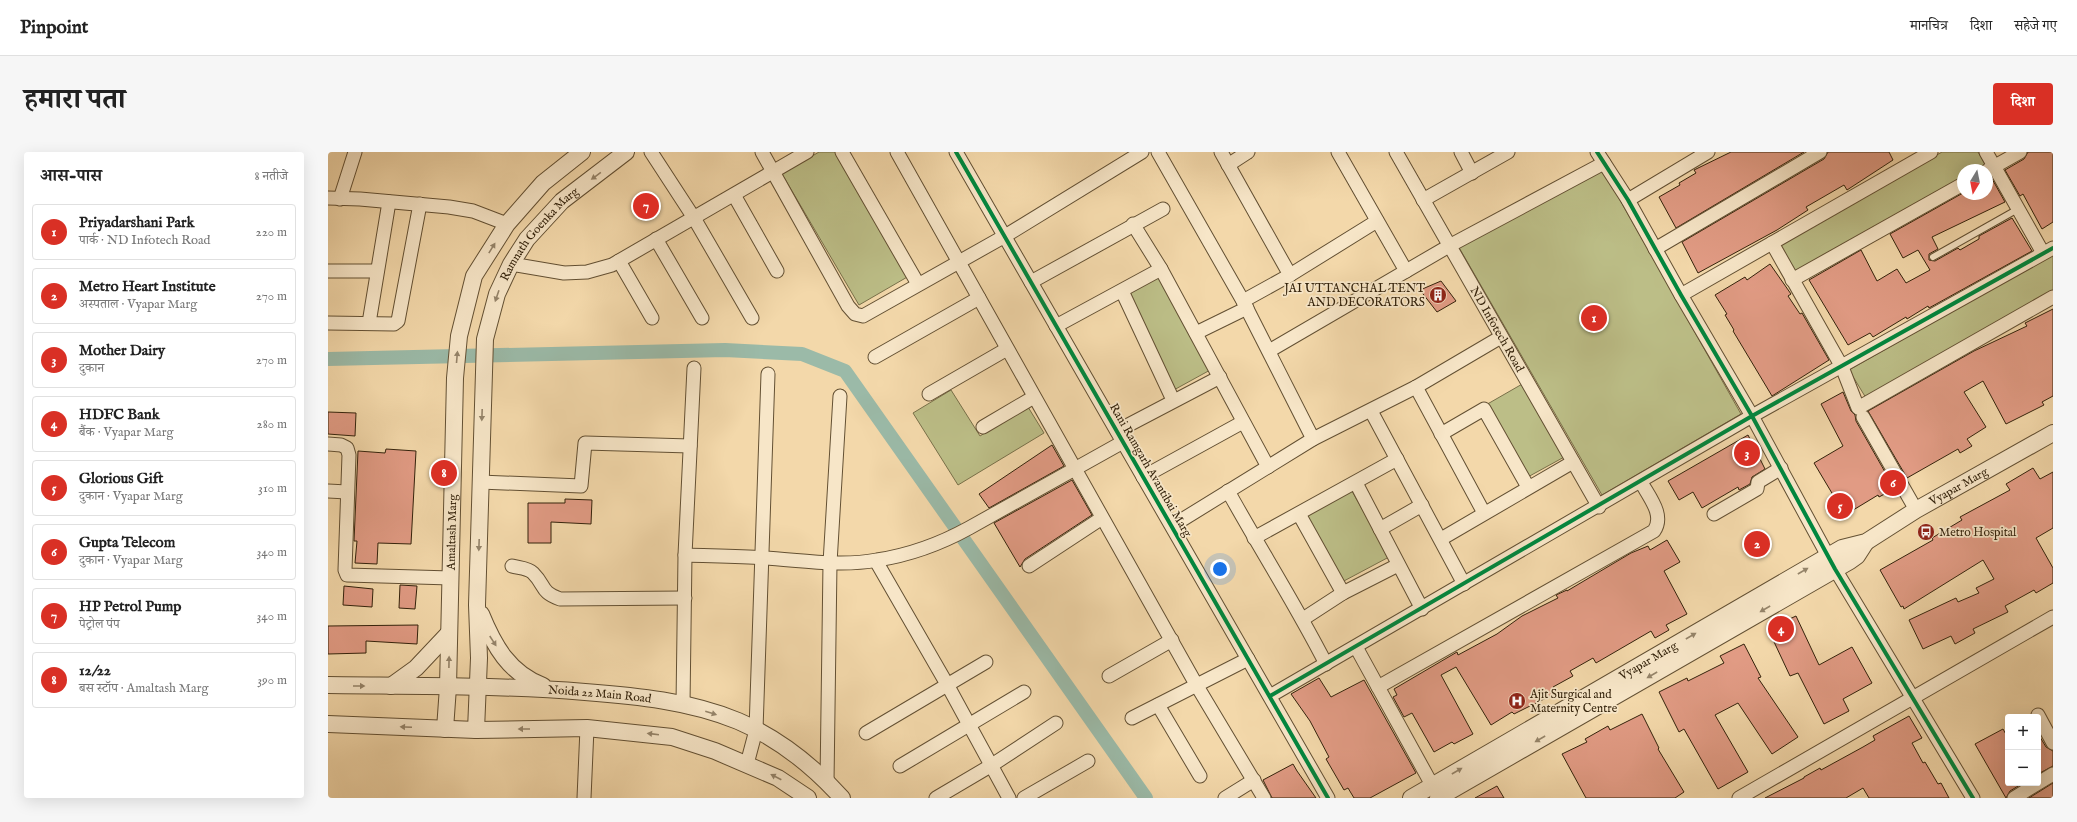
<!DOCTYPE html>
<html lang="hi">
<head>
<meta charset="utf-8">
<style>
	body { margin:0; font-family:"IM FELL English","Noto Serif Devanagari",serif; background:#f6f6f6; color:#222 }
	.controls { position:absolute; right:12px; bottom:12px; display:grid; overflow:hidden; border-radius:4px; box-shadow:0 4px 16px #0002 }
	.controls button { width:36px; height:36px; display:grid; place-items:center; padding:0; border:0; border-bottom:1px solid #e0e0e0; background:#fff; color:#222; font:20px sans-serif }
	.compass { position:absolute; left:1629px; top:12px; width:36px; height:36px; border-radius:50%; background:#fff; box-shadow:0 4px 16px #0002; rotate:190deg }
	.you { position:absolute; left:892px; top:417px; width:14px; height:14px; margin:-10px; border:3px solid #fff; border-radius:50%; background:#1a73e8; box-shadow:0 0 0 6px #1a73e833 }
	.badge { display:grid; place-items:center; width:26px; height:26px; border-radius:50%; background:#d93025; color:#fff; font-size:13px; font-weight:700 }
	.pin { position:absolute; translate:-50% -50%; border:2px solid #fff; box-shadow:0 1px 4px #0006 }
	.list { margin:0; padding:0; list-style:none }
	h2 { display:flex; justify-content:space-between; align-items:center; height:52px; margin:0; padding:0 16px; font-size:17px }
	h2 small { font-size:13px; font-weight:400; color:#767676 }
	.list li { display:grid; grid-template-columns:26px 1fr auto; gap:12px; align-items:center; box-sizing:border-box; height:56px; margin:0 8px 8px; padding:0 8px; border:1px solid #e0e0e0; border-radius:4px }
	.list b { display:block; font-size:15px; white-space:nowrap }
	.list p { margin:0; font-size:13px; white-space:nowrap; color:#767676 }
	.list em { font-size:13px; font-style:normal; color:#767676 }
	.map { position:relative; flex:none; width:1725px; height:646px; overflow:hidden; border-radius:4px }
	header { display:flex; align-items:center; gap:24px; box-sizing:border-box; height:56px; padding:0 20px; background:#fff; border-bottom:1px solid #e0e0e0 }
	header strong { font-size:19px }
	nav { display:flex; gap:22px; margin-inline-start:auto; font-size:14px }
	.intro { display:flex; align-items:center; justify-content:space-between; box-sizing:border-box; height:96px; padding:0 24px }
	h1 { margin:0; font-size:28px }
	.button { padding:10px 18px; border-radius:4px; background:#d93025; color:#fff; font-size:14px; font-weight:700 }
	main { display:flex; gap:24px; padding:0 24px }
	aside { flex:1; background:#fff; border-radius:4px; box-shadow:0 4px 16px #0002 }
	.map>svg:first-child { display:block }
</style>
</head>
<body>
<header>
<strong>Pinpoint</strong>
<nav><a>मानचित्र</a><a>दिशा</a><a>सहेजे गए</a></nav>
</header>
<div class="intro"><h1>हमारा पता</h1><a class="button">दिशा</a></div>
<main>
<aside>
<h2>आस-पास<small>8 नतीजे</small></h2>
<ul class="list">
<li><span class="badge">1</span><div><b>Priyadarshani Park</b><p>पार्क · ND Infotech Road</p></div><em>220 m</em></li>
<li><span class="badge">2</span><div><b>Metro Heart Institute</b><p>अस्पताल · Vyapar Marg</p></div><em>270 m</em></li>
<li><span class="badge">3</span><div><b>Mother Dairy</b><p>दुकान</p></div><em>270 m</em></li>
<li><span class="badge">4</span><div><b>HDFC Bank</b><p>बैंक · Vyapar Marg</p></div><em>280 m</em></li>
<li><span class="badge">5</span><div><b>Glorious Gift</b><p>दुकान · Vyapar Marg</p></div><em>310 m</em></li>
<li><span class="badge">6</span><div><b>Gupta Telecom</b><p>दुकान · Vyapar Marg</p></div><em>340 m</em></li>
<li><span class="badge">7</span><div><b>HP Petrol Pump</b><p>पेट्रोल पंप</p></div><em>340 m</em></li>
<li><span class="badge">8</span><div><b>12/22</b><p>बस स्टॉप · Amaltash Marg</p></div><em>390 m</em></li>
</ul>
</aside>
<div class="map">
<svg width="1725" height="646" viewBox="0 0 1725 646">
	<rect width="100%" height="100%" fill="#f3d8aa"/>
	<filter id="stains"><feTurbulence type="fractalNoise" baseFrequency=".005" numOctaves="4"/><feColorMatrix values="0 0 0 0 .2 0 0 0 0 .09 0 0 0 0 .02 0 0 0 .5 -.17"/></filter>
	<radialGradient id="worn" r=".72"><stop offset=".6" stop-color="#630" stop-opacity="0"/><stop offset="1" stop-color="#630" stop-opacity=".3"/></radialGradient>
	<!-- green -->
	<path fill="#bcbe87" stroke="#787049" d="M491,0h17l73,124 -50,29 -77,-131z
		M1614,0h36l8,13 -9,5h-14v8l-169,95 -16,-28z
		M1275,18l138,244 -139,81 -145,-251z
		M1725,102v38l-187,106 -17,-28z
		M828,114l56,103 -40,22 -56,-103z
		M1196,231l42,73 -40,22 -42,-72z
		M623,238l29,46 48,-29 16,26 -86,52 -45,-72z
		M1020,332l41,73 -47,25 -40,-73z"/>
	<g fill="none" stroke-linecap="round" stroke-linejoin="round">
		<!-- canal -->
		<path stroke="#9bbaa8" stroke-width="14" d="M0,207l397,-9 77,4 43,17 301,427"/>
	</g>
	<!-- building -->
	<path fill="#e19b84" stroke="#33220b" d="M1403,0h73l-128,76 -17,-31 21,-12 -1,-2 17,-10 -2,-3z
		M1500,0h61l4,8 -46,30 -3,-5 -38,22 2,3 -31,20 -79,43 -16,-31 142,-83z
		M1700,0h25v70l-11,7 -19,-35 -3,2 -15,-26 19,-11z
		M1663,25l14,25 -73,35 6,12 -9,5v6l6,1 23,-13 2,2 19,-11v-3l33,-18 20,33 -103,57 -1,-2 -21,13 -1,-2 -33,20 -3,-4 -22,12 -39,-65 52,-30 16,31 20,-12 9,14 24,-13 -12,-20 -15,8 -13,-24 73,-41 24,1v-16z
		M1442,112l21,30 -3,2 12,18 2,-1 27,47 -57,36 -39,-65 1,-1 -9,-15 2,-1 -12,-19 30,-18 2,3z
		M1113,129l15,20 -19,11 -17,-22z
		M1725,157v87l-11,6 2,3 -38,19 -23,-43 -19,11 22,35 -19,12 5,7 -12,7 -2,-4 -51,29 -39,-67 106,-60 53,-25 -2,-3z
		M1515,240l8,19 4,4 1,6 37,65 -2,2 1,2 -13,7 -1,-2 -33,20 -31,-52 29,-17 -22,-42z
		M0,260l28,1 -1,23 -27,-2z
		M1420,283l17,34 -13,8 -2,7 -11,6 -1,-3 -36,21 -9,-16 -14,8 -11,-19z
		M724,293l12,21 -75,42 -10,-14z
		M58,297l30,2 -5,93 -33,-1 -1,21 -22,-1 2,-22h-3l4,-90 27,2z
		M1705,316l7,11 13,-7v56l-17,10 17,30v15l-17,10 -2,-3 -29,16 3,6 -35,17 2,4 -20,11 -4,-8 -28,13 -14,-29 47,-22 2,4 21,-9 -3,-5 18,-9 -11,-19 -79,49 -1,-3 -2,1 -21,-37 53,-30 -1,-2 30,-18 -2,-3 50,-27 -4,-6z
		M744,328l20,35 -67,44 -5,8 -26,-44z
		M237,347l27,1 -1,24 -40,-2v21h-23v-40h37z
		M1339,388l13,22 -16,9 23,43 -21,11 3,5 -14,8 -4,-7 -55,32 -3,-5 -23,13 3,5 -20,11 3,6 -42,21 -2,-2 -21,13 -35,-58 -15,8 32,59 -19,10 -2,-2 -18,10 -22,-39 -8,4 -11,-20 4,-2 -3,-6 63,-37 1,3 39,-21 25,-18 36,-18 -2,-3 11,-5v1l64,-38 17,-7 2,4z
		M72,433l17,1 -2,23 -16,-1z
		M16,434l29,3 -1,18 -29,-2z
		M1468,464l23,49 33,-18 20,36 -29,16 6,12 -25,13 -26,-51 -8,3 -22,-47z
		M90,473l-1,19 -51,-3v12l-38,1v-28z
		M1416,492l17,33 -3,1 40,59 -26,17 -34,-51 -23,12 33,57 -30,17 -34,-60 -5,3 -20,-40 28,-14 1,3 36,-18 -4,-7z
		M991,526l12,19 33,-17 52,93 -46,25h-16l-6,-10 -4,2 -18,-31 3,-2 -19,-36 -19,-27z
		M1314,562l17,34 -1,1 26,43 -9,6h-89l-24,-44 25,-12 -2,-3 23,-13 2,4z
		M1581,564l13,22 -10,5 11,20 2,-1 13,22 3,-1 8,15h-80l-6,-10 -17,10h-81l39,-20v-1l16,-9 1,2 42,-23 12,-7 -2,-4z
		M1675,577l5,9v45h15l-13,8 -4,7 -31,-54z
		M1712,585l6,10 7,4v15l-15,8v-36z
		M965,612l4,7 19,27h-44l-9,-18z
		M1725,631v15h-24z
		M1169,634l7,12h-29z"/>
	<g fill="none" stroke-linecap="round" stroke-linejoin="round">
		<!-- service casing -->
		<g stroke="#635033" stroke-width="8">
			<path id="service" d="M1605,105l85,-48"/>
		</g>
		<!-- minor casing -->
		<g stroke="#635033" stroke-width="15">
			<g id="minor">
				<path d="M323,0l43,66 58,100"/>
				<path d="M434,0l86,154 7,8 8,2 142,-80 137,-84"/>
				<path d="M514,0l76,132"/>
				<path d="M569,0l300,534 67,112"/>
				<path d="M628,0l372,646"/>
				<path d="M830,0l85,149 70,138"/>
				<path d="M893,0l69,123"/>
				<path d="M1010,0l68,119"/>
				<path id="s1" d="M1068,0l203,355"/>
				<path d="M1133,0l11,21"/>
				<path d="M1269,0l31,48 53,95 71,121 83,153 138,229"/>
				<path d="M1658,0l57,101"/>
				<path d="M900,13l20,-13"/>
				<path d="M1660,18l32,-18"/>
				<path d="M406,43l43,76"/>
				<path d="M0,46l32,1 89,8 24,4 34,13"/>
				<path d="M12,47l15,-47"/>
				<path d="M1095,48l85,-48"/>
				<path d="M1300,48l80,-48"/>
				<path d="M805,72l28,45 107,198"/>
				<path d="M328,87l46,79"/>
				<path d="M1444,91l70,124 16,41 195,-111"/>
				<path d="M1327,97l165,-97"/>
				<path d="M291,109l33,57"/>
				<path d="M183,112l53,9 23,-1 25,-7 195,-113"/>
				<path d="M0,119h49"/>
				<path d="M1464,128l171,-96"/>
				<path d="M703,130l132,-73"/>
				<path d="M794,139l51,109"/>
				<path d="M1353,143l250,-143"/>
				<path d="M915,149l47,-26 87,-54"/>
				<path d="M0,171l66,1 4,-3 22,-117"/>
				<path d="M41,171l20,-121"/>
				<path d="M728,174l105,-57"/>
				<path d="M868,181l51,-25"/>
				<path d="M941,199l180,-105 155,-83"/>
				<path d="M547,205l104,-59"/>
				<path d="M1088,235l68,126"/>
				<path d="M601,242l78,-45"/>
				<path d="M1043,259l93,173"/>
				<path d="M1535,265l53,93"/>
				<path d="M655,275l51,-30"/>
				<path d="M789,279l103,-54"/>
				<path d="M1113,282l43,-25 44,78"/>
				<path d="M0,292l13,1 6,3 2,7 -4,115 2,5 104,3"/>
				<path d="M815,325l100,-55"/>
				<path d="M152,330l101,4 4,-43 105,3"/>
				<path d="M1028,331l66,126"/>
				<path d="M0,339l19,1"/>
				<path d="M900,339c32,58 68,114 98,173"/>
				<path d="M971,362l44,79"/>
				<path d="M1386,362l43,-25 1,-7 23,-14"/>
				<path d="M844,374l141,-87 103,-52 85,-50"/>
				<path d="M1052,377l42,-24"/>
				<path d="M926,386l143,-79"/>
				<path d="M1113,387l132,-77"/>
				<path d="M357,403c26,1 53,1 79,3 37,2 76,9 113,2 33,-5 63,-16 92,-32l154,-86"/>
				<path d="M548,409l72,125 61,112"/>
				<path d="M184,414c7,2 16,2 21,7 13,13 7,19 27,26l125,-1"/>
				<path d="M701,414l73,-48"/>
				<path d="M975,467l40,-26 55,-28"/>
				<path d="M1028,495l76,138"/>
				<path d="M781,524l63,-36"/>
				<path d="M1050,535l276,-156c11,-16 -5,-34 -13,-49"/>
				<path d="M942,544l482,-280 301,-168"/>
				<path d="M355,552l2,-149 9,-187"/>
				<path d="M830,553l42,71"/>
				<path d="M1710,563l15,28"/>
				<path d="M804,566l116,-59"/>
				<path d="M538,581l120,-71"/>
				<path d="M419,612l9,-34 12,-356"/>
				<path d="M572,614l124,-74"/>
				<path d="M499,630l3,-219 10,-167"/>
				<path d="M256,646l3,-70"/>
				<path d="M608,646l56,-33 64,-42"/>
				<path d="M696,646l64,-37"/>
				<path d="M897,646l29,-18"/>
				<path d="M1411,646l314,-181"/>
				<path d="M1686,646l39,-24"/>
			</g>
		</g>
		<!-- tertiary casing -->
		<g stroke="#635033" stroke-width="18">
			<g id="tertiary">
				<path d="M153,462c13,32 28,59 62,72"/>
				<path id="s2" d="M0,533c85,1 171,0 257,7 51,4 105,9 153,29 40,17 75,45 104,77"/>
				<path d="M63,534l25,-18 33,-35"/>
				<path d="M0,572l148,6 111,-2 85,9 43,14 63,27 30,20"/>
				<path id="s3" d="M117,577l3,-42 7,-309 4,-42 15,-60 33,-52 36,-41 39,-31"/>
				<path id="s4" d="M148,578l3,-72 -2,-53 8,-266 12,-45 14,-30 16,-25 35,-38 64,-49"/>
				<path id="s5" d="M1083,646l431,-250 24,-6 50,-32 137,-77"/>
				<path d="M1110,646l412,-237 7,-5 9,-14"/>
			</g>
		</g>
		<!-- service -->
		<use href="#service" stroke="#f7e6c8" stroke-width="6"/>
		<!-- minor -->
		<use href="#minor" stroke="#f7e6c8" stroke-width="13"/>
		<!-- tertiary -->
		<use href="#tertiary" stroke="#f7e6c8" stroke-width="16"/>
		<!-- cycleway casing -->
		<g stroke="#f7e6c8" stroke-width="6">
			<path id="cycleway" d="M628,0l372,646
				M1269,0l31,48 53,95 71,121 83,153 138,229
				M942,544l482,-280 301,-168"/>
		</g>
		<!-- cycleway -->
		<use href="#cycleway" stroke="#00873e" stroke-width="4"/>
	</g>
	<!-- one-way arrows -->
	<defs><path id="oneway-solid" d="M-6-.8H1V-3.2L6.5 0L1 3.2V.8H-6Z"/></defs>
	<g fill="#95846a">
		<use href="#oneway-solid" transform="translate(268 24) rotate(144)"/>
		<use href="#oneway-solid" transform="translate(164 96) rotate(-58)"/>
		<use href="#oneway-solid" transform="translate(169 144) rotate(109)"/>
		<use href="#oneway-solid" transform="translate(129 205) rotate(-85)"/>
		<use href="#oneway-solid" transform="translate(154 263) rotate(92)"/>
		<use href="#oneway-solid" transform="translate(151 393) rotate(92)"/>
		<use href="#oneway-solid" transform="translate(1475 419) rotate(-30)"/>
		<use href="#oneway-solid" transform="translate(1437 457) rotate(150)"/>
		<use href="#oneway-solid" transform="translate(1363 484) rotate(-30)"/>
		<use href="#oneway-solid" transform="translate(165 489) rotate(57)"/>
		<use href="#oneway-solid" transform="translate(121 510) rotate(-89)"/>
		<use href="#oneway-solid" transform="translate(1324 523) rotate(150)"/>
		<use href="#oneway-solid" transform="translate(31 534)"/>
		<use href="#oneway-solid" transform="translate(383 561) rotate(17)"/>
		<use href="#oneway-solid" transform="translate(78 575) rotate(-177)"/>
		<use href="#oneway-solid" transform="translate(196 577) rotate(180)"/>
		<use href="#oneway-solid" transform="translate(325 582) rotate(-173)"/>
		<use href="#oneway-solid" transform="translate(1212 587) rotate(150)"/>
		<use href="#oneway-solid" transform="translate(1129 619) rotate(-30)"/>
		<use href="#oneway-solid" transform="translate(448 625) rotate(-153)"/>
	</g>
	<!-- icons -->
	<defs>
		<g id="building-disc" transform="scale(0.9)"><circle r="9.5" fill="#8f2418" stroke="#f7e6c8"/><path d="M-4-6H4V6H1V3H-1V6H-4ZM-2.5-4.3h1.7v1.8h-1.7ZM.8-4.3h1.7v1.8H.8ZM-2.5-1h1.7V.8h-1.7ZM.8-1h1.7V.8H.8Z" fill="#fff"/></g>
		<g id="bus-disc" transform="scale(0.9)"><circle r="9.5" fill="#8f2418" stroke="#f7e6c8"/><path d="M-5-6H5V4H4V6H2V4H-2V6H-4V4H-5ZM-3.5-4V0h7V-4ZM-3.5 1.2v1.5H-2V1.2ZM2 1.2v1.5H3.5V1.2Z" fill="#fff"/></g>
		<g id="hospital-disc" transform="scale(0.9)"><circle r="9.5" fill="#8f2418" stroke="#f7e6c8"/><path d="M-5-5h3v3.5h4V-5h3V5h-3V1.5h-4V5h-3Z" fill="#fff"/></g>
	</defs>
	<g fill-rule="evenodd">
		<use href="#building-disc" x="1110" y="143"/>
		<use href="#bus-disc" x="1598" y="380"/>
		<use href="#hospital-disc" x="1189" y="549"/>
	</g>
	<g text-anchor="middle" stroke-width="3.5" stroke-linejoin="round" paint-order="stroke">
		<!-- street labels -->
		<g font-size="12" fill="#33220b" stroke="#f7e6c8">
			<text dy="4" stroke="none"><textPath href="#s4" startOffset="512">Ramnath Goenka Marg</textPath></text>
			<text dy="4" stroke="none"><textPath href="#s1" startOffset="204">ND Infotech Road</textPath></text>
			<text transform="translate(823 318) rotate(60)" y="4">Rani Ramgarh Avantibai Marg</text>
			<text dy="4" stroke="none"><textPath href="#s5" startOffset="631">Vyapar Marg</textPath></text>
			<text dy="4" stroke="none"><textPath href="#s3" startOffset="197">Amaltash Marg</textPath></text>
			<text dy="4" stroke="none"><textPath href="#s5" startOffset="274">Vyapar Marg</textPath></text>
			<text dy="4" stroke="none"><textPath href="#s2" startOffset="272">Noida 22 Main Road</textPath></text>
		</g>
		<!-- poi labels -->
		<g font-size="12" fill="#33220b" stroke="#f7e6c8" text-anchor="start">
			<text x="1097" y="140" text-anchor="end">JAI UTTANCHAL TENT<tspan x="1097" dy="14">AND DECORATORS</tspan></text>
			<text x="1611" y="384">Metro Hospital</text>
			<text x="1202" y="546">Ajit Surgical and<tspan x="1202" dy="14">Maternity Centre</tspan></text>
		</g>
	</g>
	<rect width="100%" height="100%" filter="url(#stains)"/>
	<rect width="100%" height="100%" fill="url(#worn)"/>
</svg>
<div class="controls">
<button>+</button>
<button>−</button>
</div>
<svg class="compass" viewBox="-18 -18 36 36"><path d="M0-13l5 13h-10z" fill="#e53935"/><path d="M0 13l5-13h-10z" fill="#767676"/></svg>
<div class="you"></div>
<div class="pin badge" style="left:1266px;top:166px">1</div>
<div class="pin badge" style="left:1429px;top:392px">2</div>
<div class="pin badge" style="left:1419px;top:301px">3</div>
<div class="pin badge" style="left:1453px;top:477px">4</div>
<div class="pin badge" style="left:1512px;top:354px">5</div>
<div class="pin badge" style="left:1565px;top:331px">6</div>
<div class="pin badge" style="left:318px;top:54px">7</div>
<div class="pin badge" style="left:116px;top:321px">8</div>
</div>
</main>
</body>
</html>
